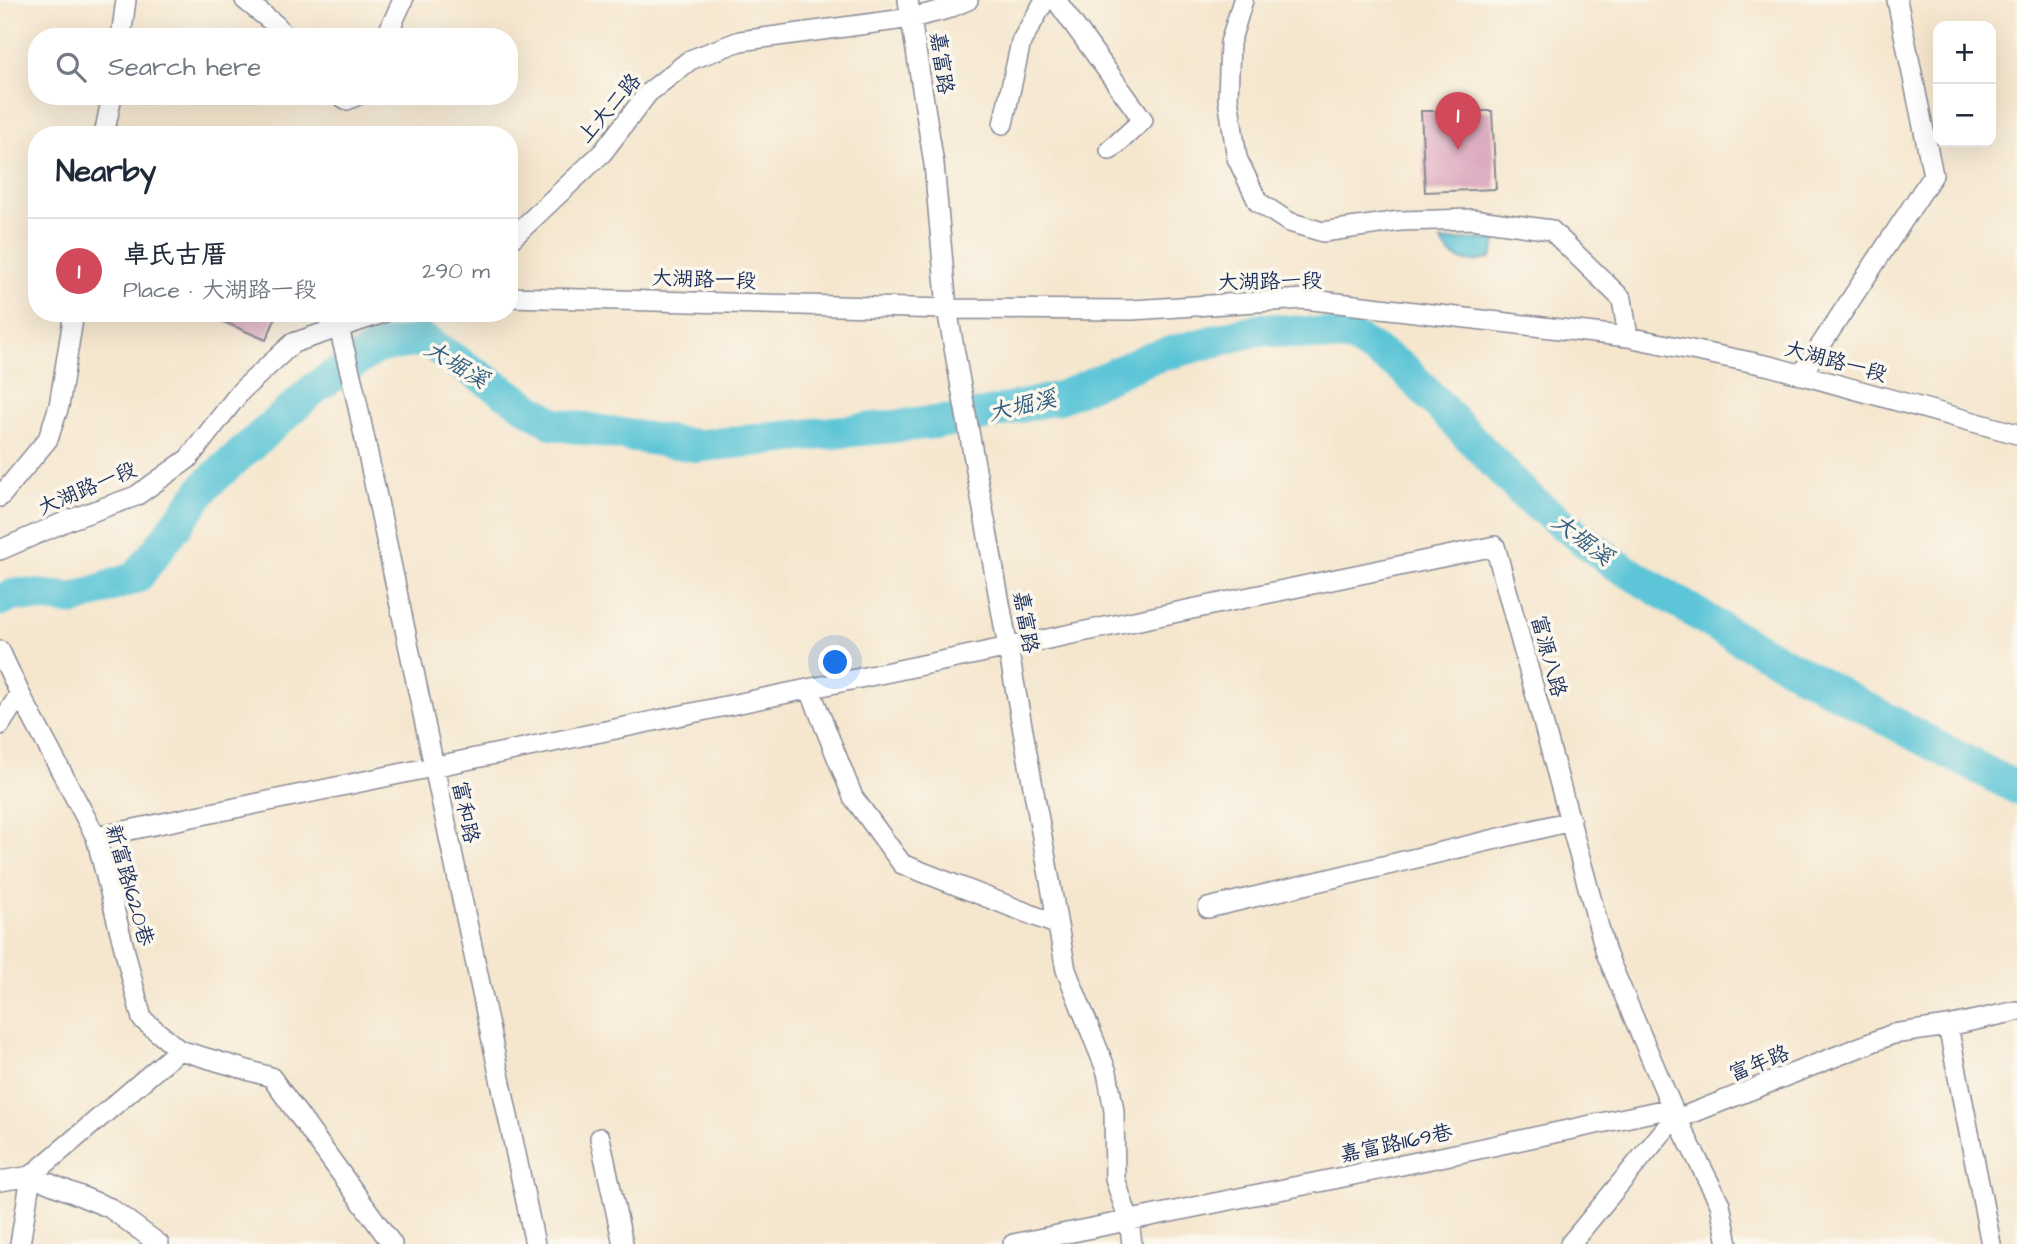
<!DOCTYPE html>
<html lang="en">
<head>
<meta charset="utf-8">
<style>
	body { margin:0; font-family:"Architects Daughter","LXGW WenKai TC",sans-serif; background:#f2f2f3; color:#1f2937 }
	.controls { position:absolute; right:21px; top:21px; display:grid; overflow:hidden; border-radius:14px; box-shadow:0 7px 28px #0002 }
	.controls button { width:63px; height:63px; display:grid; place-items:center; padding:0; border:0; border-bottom:2px solid #e0e1e3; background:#fff; color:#1f2937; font:35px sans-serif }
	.you { position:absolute; left:836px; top:663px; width:24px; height:24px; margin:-18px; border:5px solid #fff; border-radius:50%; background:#1a73e8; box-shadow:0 0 0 10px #1a73e833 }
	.badge { display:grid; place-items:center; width:46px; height:46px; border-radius:50%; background:#d1495b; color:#fff; font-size:23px; font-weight:700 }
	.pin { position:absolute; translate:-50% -58px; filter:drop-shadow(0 2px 4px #0008) }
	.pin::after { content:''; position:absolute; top:37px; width:24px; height:21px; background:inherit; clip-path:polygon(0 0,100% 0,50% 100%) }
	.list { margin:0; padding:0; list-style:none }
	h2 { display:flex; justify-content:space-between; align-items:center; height:91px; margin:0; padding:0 28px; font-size:30px }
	h2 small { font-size:23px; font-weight:400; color:#747a83 }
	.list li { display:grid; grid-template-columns:46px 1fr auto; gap:21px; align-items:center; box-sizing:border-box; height:105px; padding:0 28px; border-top:2px solid #e0e1e3 }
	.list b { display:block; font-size:26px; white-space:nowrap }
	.list p { margin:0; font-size:23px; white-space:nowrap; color:#747a83 }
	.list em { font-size:23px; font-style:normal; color:#747a83 }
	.icon { flex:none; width:38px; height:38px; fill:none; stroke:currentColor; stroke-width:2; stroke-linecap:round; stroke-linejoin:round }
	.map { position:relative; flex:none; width:2017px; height:1244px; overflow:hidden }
	.search { position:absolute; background:#fff; box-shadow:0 7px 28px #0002; left:28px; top:28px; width:490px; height:77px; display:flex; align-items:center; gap:18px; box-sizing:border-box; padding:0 24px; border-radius:28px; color:#747a83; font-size:26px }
	.panel { position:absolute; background:#fff; box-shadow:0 7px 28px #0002; left:28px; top:126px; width:490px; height:196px; border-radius:28px }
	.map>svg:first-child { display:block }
</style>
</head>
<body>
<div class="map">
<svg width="2017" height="1244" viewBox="0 0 2017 1244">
	<rect width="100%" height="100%" fill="#fbf7ec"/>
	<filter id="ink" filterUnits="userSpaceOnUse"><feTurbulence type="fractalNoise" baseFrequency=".0143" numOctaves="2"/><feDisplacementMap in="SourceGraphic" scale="14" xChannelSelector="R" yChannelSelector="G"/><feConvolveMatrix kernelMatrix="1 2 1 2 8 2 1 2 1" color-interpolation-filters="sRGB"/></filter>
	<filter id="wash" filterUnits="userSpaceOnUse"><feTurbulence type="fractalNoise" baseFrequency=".00686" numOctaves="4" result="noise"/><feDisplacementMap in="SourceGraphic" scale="28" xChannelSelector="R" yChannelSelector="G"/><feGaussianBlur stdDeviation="1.57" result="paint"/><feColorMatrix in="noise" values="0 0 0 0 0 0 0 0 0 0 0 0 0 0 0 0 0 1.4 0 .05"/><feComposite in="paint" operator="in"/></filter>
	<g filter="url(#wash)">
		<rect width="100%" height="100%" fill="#f5e6ce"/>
		<!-- water -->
		<path fill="#5cc5d7" stroke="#3c7a9a" stroke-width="2" d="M1497,239l-6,19c-22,7 -39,4 -50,-17z"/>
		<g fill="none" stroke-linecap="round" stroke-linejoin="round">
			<!-- river -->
			<path stroke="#5cc5d7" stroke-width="33" d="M0,600l17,-6 57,5 63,-22 70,-93 108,-96 62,-41 47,-7 130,84 144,22 261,-26 100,-22 91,-40 110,-29 92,8 51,31 124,129 85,65 108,66 214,117 83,43"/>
		</g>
		<g id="blocks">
			<!-- building -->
			<path fill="#d9a0ba" d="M1421,111h71l4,78 -71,3z
				M203,313h75l-12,27z"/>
		</g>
	</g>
	<g filter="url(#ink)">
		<use href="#blocks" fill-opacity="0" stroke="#888a96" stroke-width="2"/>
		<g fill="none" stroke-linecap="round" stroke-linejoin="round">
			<!-- minor casing -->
			<g stroke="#888a96" stroke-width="22">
				<path id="minor" d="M245,0l32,26 3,4v7
					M908,0l26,164 13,145 119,661 41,102 7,39 1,68 14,42 3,23
					M1056,0l87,120 -33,30
					M1243,0l-13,43 -2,55 9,60 21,44 31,20 34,10 77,-11 72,-2 79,11 71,69 6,38
					M121,37l5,-37
					M386,37l17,-37
					M341,96l6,4 9,-4
					M1003,124l18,-82 24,-42
					M104,135l8,-39
					M509,241l94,-89 45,-59 42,-33 50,-19 172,-23 35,-9 21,-9
					M509,297l438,12 185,1 172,-11 324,38 142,29 247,68
					M339,328l15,60 181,856
					M1801,375l132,-200 -36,-175
					M0,497l48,-58 11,-33 15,-93
					M0,550l69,-30 67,-24 52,-37 53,-68 52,-48 90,-30
					M0,651l20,43 76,143 46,182 37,31 92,27 121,167
					M810,690l43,107 49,67 156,61
					M0,725l20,-31
					M96,837l1399,-291 111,407 71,166 43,85 8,40
					M1208,908l363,-87
					M1948,1026l43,218
					M600,1138l23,106
					M0,1181l31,-5 79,32 49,36
					M20,1244l11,-68 148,-126
					M1013,1244l404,-82 255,-54
					M1570,1244l96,-116 11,-9 216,-85 55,-8 69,-15"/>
			</g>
			<!-- minor -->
			<use href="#minor" stroke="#fff" stroke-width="19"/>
		</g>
	</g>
	<g text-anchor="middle" stroke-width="7" stroke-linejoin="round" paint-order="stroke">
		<!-- street labels -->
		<g font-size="21" fill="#1b2f5e" stroke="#fbf7ec">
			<text transform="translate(942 63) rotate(82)" y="7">嘉富路</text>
			<text transform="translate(609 108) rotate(-49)" y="7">上大二路</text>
			<text transform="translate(704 279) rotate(2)" y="7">大湖路一段</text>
			<text transform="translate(1270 281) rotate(-1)" y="7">大湖路一段</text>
			<text transform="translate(1836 361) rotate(15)" y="7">大湖路一段</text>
			<text transform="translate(87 488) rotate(-23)" y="7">大湖路一段</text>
			<text transform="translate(1026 622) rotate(80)" y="7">嘉富路</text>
			<text transform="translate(1549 656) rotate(75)" y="7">富源八路</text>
			<text transform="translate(466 812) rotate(78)" y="7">富和路</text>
			<text transform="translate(130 885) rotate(74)" y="7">新富路1620巷</text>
			<text transform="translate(1759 1063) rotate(-22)" y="7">富年路</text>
			<text transform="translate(1396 1143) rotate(-12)" y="7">嘉富路1169巷</text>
		</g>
		<!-- water labels -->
		<g font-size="23" font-style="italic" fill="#2e5c82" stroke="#fbf7ec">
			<text transform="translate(457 364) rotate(31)" y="8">大堀溪</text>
			<text transform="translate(1022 405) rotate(-13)" y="8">大堀溪</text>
			<text transform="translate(1583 539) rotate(37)" y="8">大堀溪</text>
		</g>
	</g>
</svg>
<div class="controls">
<button>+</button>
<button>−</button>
</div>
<div class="you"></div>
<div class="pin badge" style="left:1458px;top:150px">1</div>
<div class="search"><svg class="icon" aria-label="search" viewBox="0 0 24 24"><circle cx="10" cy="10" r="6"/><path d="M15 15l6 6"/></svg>Search here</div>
<section class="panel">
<h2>Nearby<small></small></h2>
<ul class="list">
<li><span class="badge">1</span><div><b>卓氏古厝</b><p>Place · 大湖路一段</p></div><em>290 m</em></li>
</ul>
</section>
</div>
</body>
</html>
